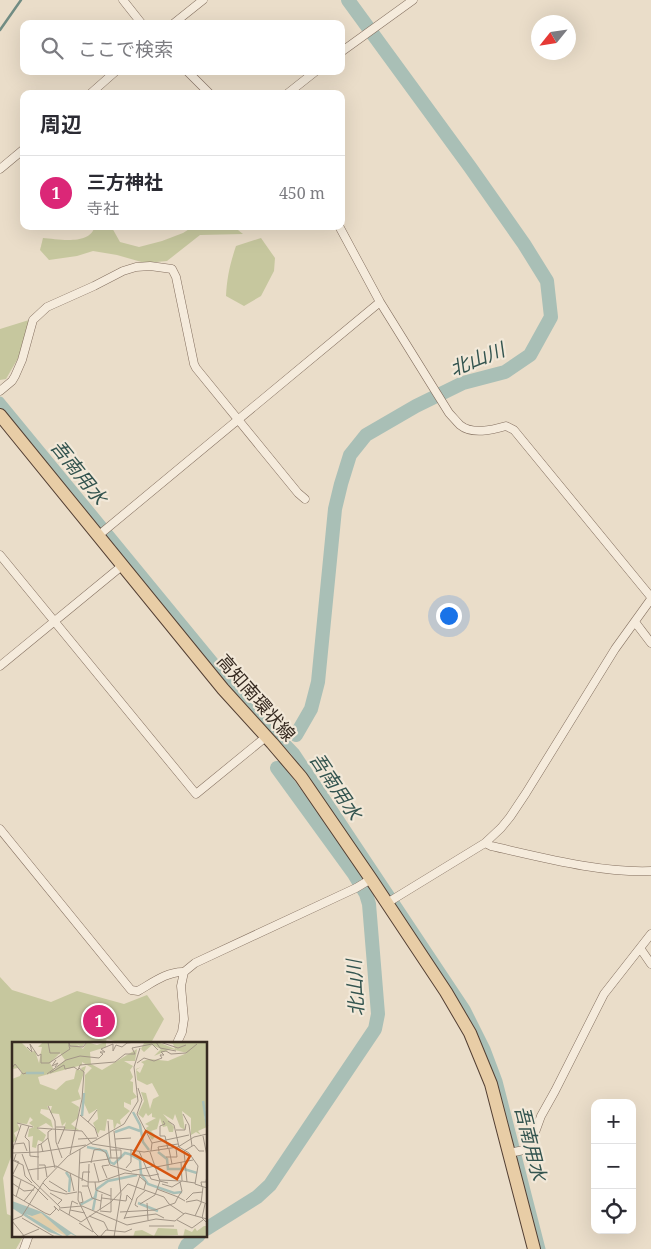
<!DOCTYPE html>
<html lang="ja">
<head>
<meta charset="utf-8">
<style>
	body { margin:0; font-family:"Noto Serif","Noto Sans JP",serif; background:#f2f2f3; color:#2b2b33 }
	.controls { position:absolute; right:15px; bottom:15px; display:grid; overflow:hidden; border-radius:10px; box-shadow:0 5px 20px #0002 }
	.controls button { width:45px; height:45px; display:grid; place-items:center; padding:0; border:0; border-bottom:1px solid #e1e1e2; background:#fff; color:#2b2b33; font:25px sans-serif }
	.compass { position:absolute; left:531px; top:15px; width:45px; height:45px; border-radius:50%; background:#fff; box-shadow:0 5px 20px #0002; rotate:240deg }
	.you { position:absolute; left:448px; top:615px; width:18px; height:18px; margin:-12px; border:4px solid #fff; border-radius:50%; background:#1a73e8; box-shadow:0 0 0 8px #1a73e833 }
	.badge { display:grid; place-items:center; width:32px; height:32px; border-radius:50%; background:#db2777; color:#fff; font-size:16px; font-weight:700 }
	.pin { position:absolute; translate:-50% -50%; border:2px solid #fff; box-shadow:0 1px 5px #0006 }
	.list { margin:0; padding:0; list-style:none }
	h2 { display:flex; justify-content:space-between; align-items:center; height:65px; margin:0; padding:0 20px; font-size:21px }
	h2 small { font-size:16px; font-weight:400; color:#7c7c81 }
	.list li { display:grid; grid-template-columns:32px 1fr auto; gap:15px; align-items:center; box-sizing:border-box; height:75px; padding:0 20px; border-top:1px solid #e1e1e2 }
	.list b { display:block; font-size:19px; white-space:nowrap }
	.list p { margin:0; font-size:16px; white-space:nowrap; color:#7c7c81 }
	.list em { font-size:16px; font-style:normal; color:#7c7c81 }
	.icon { flex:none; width:28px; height:28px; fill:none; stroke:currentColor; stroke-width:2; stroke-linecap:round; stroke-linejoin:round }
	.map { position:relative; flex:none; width:651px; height:1249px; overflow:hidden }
	.search { position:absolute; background:#fff; box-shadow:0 5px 20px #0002; left:20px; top:20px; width:325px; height:55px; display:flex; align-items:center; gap:12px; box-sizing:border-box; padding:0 18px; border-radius:10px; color:#7c7c81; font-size:19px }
	.panel { position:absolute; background:#fff; box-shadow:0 5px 20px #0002; left:20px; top:90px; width:325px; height:140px; border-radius:10px }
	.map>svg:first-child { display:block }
</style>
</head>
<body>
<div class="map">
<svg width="651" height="1249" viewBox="0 0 651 1249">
	<rect width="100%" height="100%" fill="#eaddc9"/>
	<!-- green -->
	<path fill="#c6c79e" d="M95,226h16l9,16 19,5 23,-6 21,-8 11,-7h39l10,8 -43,1 -33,26 -22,2 -28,-8 -24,-4 -16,5 -28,4 -9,-10 3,-12c15,1 47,8 52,-12z
		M261,238l14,20 -1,13 -13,25 -17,10 -18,-10c1,-19 4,-32 10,-50z
		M29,320l-8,33 -15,26 -6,1v-51z
		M0,977l12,13 39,12 26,-11 47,13 23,-9 17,24 -13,24h-29l-15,-4 -2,4h-91v106l-11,29 4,36 7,3v18h10l-8,14h-16z"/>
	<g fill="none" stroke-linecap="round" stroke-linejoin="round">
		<!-- stream -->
		<path stroke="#718c83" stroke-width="2.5" d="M0,30l21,-30"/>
		<!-- canal -->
		<path stroke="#a9bfb6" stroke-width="9" d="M0,401l249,303 46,48 16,24 155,233 20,40 12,32 43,168"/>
		<!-- river -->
		<path stroke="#a9bfb6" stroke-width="14" d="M296,735l15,-26 7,-27 17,-173 6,-25 9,-29 16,-20 50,-29 47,-23 42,-11 25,-17 21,-38 -4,-36 -23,-37 -54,-77 -122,-167
			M206,1229l51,-32 13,-12 105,-156 3,-15 -9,-110 -3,-10 -12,-20 -77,-106
			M185,1249l2,-4 12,-10"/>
		<!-- minor casing -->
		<g stroke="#847060" stroke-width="9">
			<path id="minor" d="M123,0l19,24
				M173,24l30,-24
				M341,52l72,-52
				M187,71l23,23
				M90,94l26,-23
				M287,94l29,-23
				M0,169l24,-20
				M339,226l41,76 69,111c3,3 7,8 11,12 12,10 32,5 46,1l8,4 137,167
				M0,391l12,-10 3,-5 7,-16 11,-40 14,-13 47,-21 29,-15 13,-4 14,-1 22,3 4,8 18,87 2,4 102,125 7,6
				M99,535l281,-233
				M0,555l196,239 71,-58
				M635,622l16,21
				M0,666l123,-101
				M0,829l131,161 7,1c14,-8 30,-20 46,-19
				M485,843l6,3c50,11 108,27 160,25
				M387,903l98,-60 16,-15 9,-11 16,-24 89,-144 36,-50
				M640,948l11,16
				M177,1043l5,-11 2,-13 -3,-33 3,-14 11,-9 161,-75 15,-9
				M509,1153l20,-4 12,-33 14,-25 49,-97 47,-60
				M24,1249l5,-14"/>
		</g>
		<!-- primary casing -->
		<g stroke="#533f33" stroke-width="14">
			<path id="primary" d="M0,415l223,274 49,54 29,34 70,102 75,113 24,41 21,51 43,165"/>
		</g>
		<!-- minor -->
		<use href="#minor" stroke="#f5ebdc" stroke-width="8"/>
		<!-- primary -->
		<use href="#primary" stroke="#e8cda6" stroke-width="12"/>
	</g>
	<g text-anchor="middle" stroke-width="4.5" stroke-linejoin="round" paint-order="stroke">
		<!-- street labels -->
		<g font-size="18" fill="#362a21" stroke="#f2e8d8">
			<text transform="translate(256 698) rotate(49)" y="6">高知南環状線</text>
		</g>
		<!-- water labels -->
		<g font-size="19" font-style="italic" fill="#33544f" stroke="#f2e8d8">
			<text transform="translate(477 359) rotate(-22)" y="7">北山川</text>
			<text transform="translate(79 472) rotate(51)" y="7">吾南用水</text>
			<text transform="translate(336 786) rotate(56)" y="7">吾南用水</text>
			<text transform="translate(355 988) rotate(-93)" y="7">北山川</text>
			<text transform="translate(531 1143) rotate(76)" y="7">吾南用水</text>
		</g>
	</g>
	<!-- overview -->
	<g transform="translate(12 1042)">
		<rect width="195" height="195" fill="#eaddc9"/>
		<path d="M0,0h9l10,10 4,-1 4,12 3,-16h-4l5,-5h43l-4,5 -6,-3 7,5 4,-7 10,3 9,-3v5l-16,5 1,12 11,6 35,-21 -2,12h-11l9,5 -3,4 3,7 -3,4 3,1v10l4,5 -6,3v5l-7,-3v5l6,4 -10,9 1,5 -4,-2 -3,7 -1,-10 -6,-1 -2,12 -5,-1 -2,4 -5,-11 5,-4 -1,-10 -8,5 -5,-11 1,-28 7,-7 -10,-6v3l-44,12 2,7 16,6 10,-9 8,-2 2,-9h6l-1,-2 5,-2 -8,25 3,8 -10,3 8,5 -1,11 -7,6 8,6 -15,-1 2,-7 -4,4 -3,-12 -9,-1 2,-7h-5l2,4 -8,-1 -1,4 11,7 2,8 -7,-5 -9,5 9,7 -3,7 -5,-2 -2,8 -4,-1 1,-11 -5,1 1,-8 5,-2 -5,-4 4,-3 -3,-3 -3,7 -10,-1 3,6 -6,4 3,7 -5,3v-64l8,-3 2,-4 -4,-4 -6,1zM48,11l5,7 -11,10 -4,-7zM129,0h17l17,7 -2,-5 -10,-2h44v62l-3,12 3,11 -9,4 3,4 -5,-3 -5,3v-17l-9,-7 3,19 -5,-3 -5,-13 -2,6 -10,-6 11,13 -1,5h-4l-2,-6 -4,1 -3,-9 -3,11 -6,2 5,5 -4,4 -2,-3 -4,-9 3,-2 -4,-2 11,-6 -4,-1v-4l-4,3 -2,-3 -3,5 -5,-4 6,-13 -3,-9 5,1 4,16 3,-10 6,-3 -7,-13 -5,2 -10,-5 -1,-11 5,-2 -5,3 4,3 4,-9 -3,-2 8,-3 19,2 19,-8 -16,-4 -17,7 7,-7 -9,-4 -8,7 -3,-3 3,-6zM192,184h3l-1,11h-23l2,-8 7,3 3,-4 2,3zM146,186l19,1 1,6 -45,2 2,-6 7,-1 12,6z" fill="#c6c79e" fill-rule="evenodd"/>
		<path d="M14,171h15l28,24 -28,-12z" fill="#e2ceaa"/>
		<path d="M0,159l30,11 36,25 -7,-3 -4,2 -26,-23 -9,3 -6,-2 38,23 -15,-5 -37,-24z" fill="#a9bfb6"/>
		<path fill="none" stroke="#a9bfb6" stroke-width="2.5" d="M14,31h18M191,59l4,25M121,70l7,13 3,17 6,8M70,74l2,-23M103,90l14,-5 11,4M75,105l19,4 4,11 4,2 11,-11 4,1 11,6 1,14 7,10 26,9 8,-1M146,110l9,7 1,10h16l13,4M54,130l4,6 -1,14M126,161l20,8M68,163l15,-8 2,-8 11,-8 29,-6M81,168l3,-16"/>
		<path fill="none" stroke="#a29586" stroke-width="1" d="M36,0l2,11h10M144,0l4,6 16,3M148,0l18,6 8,-3M15,5l5,5 -2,-8 8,12 3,-2v9h8l21,-14 -1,-3v-3l1,3 13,1 4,-5M120,6l20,-4 6,6M125,21l7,-5 10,3 8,-3 -2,-3h4l-3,-3 5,-1 5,3 15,-1 11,-9M43,25l3,-4 -6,3 4,-6M0,26l3,-4 8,10 3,-1M38,31l14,-8 1,4 9,-2 4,3 2,-5 35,-3 10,-8h10l-3,-6M35,32l19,-14 14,-4 19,2 4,-4 -3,-2h5l-4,-3 12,-5v7l3,-6 6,2 5,-4 9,-1M126,46l4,12 -5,14 15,29 -1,8M36,64l7,15 1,21 6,16M171,72l6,11 3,21M68,73l15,13 3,9M96,79l3,37M151,79l2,3 -5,2v10h5l3,13M156,79l6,4 5,22M76,80l9,-12M5,81l16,4M17,84l-4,11 4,4 1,15 9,1M44,85h9l-7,17M25,86l45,3 10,13 52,8 34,-5 16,-10 13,-3M40,87l-4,3v6l7,30M164,88h9l1,-6M191,94l4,20M66,97l19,-1M103,97l16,-1M3,101l6,-18M140,101l37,-8M167,105l10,6 9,13 -3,18 12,4M1,107l1,-5 10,-1 3,8M68,107l-2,51 15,31 6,6M157,107l3,15M127,109l12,28 17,4M147,109l-1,-4 20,-3M172,109l3,31M172,109l10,-6 5,6h5M31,110l-2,-8 7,-6M0,111l27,-1 47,-7M10,112l10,26 28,27M58,112l12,-55 2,-27 -5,-4M154,115h11l-1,-9M97,116h12v-8h-10M0,118l11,5 2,11 7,7M169,120l1,19M67,121l30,-4M79,121l3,-13 6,-1 6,4 4,12 22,7M82,121l5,19M27,123h6l2,12M144,125l37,-7M114,126l5,-6v-13M16,128l28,-4 32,16h11l26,-9 24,3 10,-2M120,129l23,-5M58,131l4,18M1,132l6,-12 -5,-2 2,-6M0,133l22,11 14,14M128,135l6,5 -2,7M95,136l-5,-12 7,-1M26,138v-35l3,-1M148,138l21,1M37,139l18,11M70,139l1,-9h7M83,140l1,8 15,6M168,140l2,9 -4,6 7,4M0,141l12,8 10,-1M31,141l7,7 16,4 11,-2M150,142l10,3 10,-6 13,2M70,144h6l1,-22M76,144l4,12 9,3M190,145l-1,-5h5l1,-7M145,147l21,8M66,150h3l2,10 -3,1M38,151l12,7 -5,5M0,152l33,19 5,2 6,-6 -2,-3 5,5M4,155l5,-17M90,156l24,3 1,-6M120,158l8,-25M174,158l7,-7 10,-1M12,159l11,-14M174,160l11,-2 10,4M135,161l1,17M128,162l15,-9 5,-14 -10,-29M193,162l-3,14 5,5M126,165l-3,-2 2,-7 9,-8M47,166l23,-2 45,19 29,-6 19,2 10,-8 22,6M47,167l22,13 30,-20 17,-18 36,13 5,7 15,10M58,168l15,3M88,168l2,-16M88,169l11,1v-24M108,170l35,-2 20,-7 3,-6M57,173l3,-14 6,3M77,174l15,6 4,8M183,174l6,-13 2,-16M10,176l33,19M112,176l32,-4 8,4M112,177l8,-19 -5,-5M0,178l10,-4 22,-35 24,-25 56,-32 14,-23 -4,-34 6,-19M165,178l15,8 11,-8M0,179l13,16M67,181l14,9M137,184h25M8,195l19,-8M88,195l6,-7 19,2 7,-3M102,195l7,-43 -7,-63"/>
		<path fill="#d6540e" fill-opacity="0.15" stroke="#d6540e" stroke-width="2.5" d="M134,89l44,25 -13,23 -44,-25z"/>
		<rect width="195" height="195" fill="none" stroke="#362a21" stroke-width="2.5"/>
	</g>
</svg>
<div class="controls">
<button>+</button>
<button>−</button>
<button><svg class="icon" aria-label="locate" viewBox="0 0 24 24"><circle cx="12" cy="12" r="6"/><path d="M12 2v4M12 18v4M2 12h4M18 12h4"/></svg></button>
</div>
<svg class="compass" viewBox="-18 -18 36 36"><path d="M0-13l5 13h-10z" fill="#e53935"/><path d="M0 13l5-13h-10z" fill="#7c7c81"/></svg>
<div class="you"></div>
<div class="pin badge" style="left:99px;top:1021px">1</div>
<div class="search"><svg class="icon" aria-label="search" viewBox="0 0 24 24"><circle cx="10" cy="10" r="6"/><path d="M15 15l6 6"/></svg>ここで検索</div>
<section class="panel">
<h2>周辺<small></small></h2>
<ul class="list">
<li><span class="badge">1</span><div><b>三方神社</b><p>寺社</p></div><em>450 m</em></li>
</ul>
</section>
</div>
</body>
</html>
